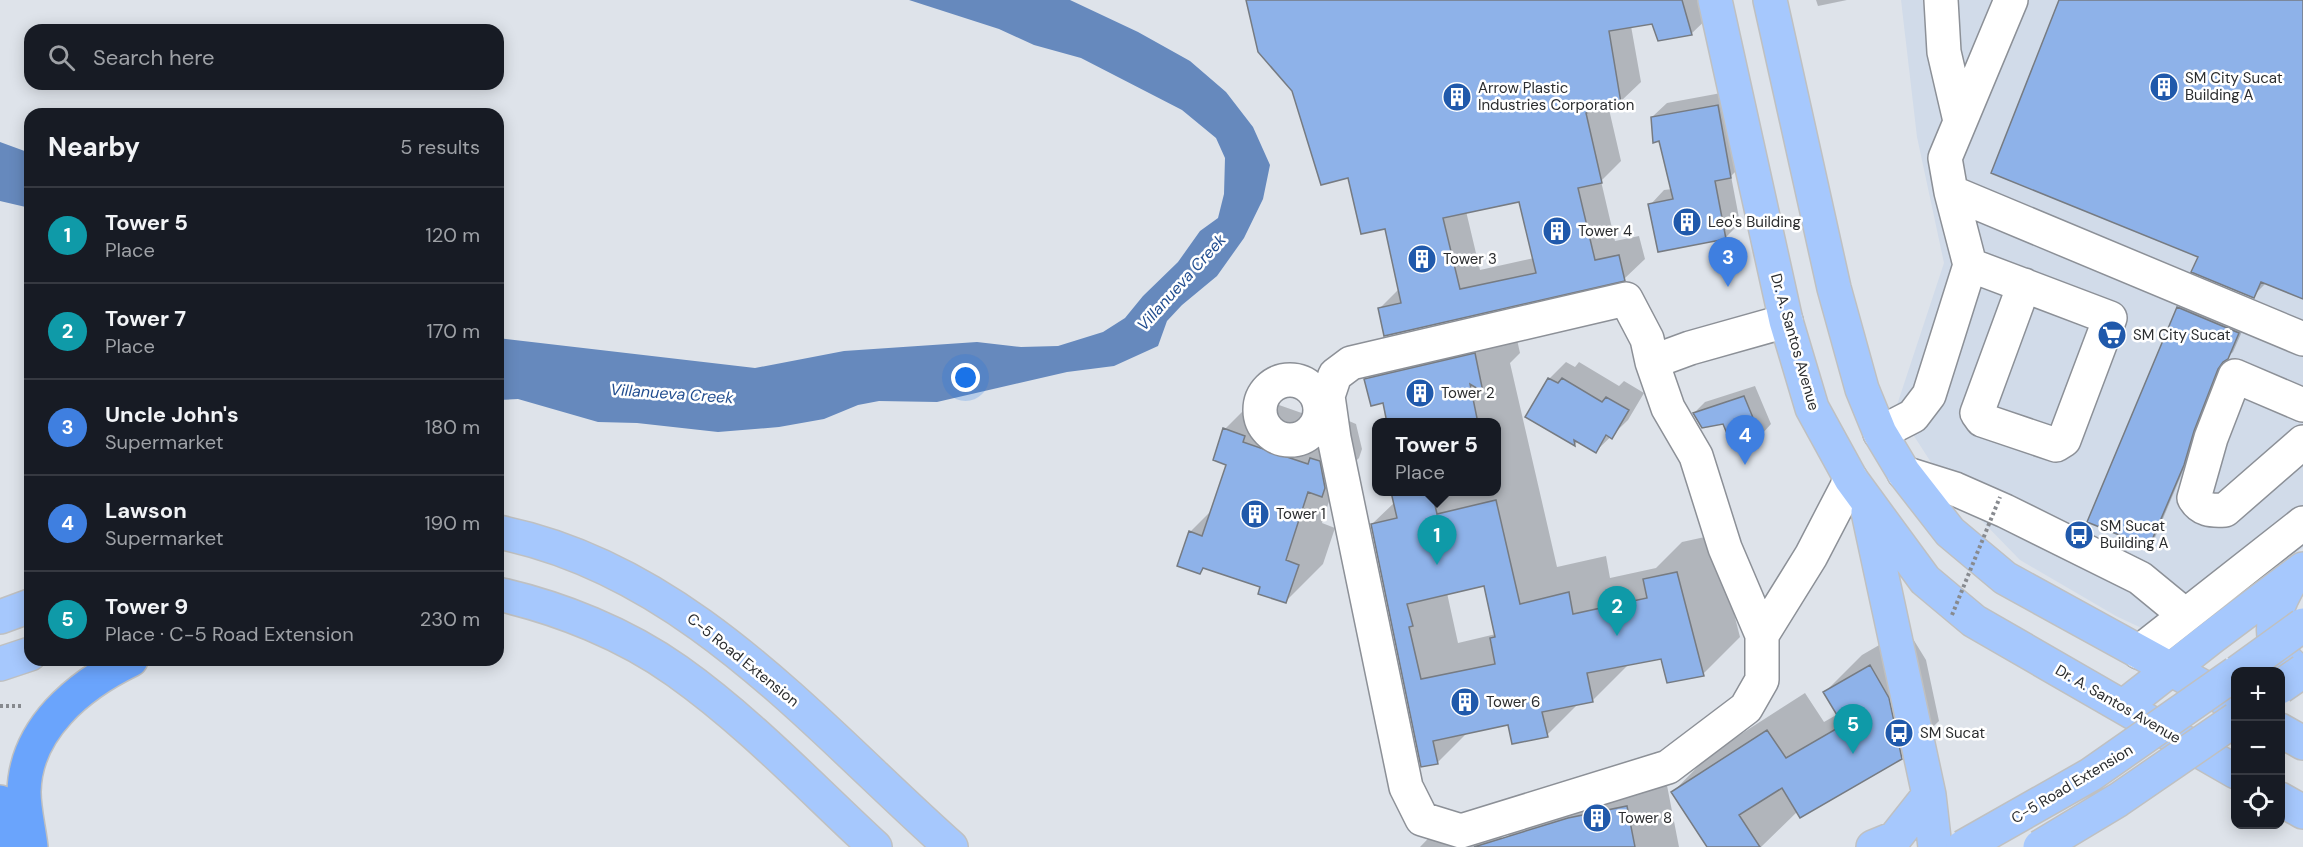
<!DOCTYPE html>
<html lang="en">
<head>
<meta charset="utf-8">
<style>
	body { margin:0; font-family:"DM Sans",sans-serif; background:#242831; color:#f1f3f6 }
	.controls { position:absolute; right:18px; bottom:18px; display:grid; overflow:hidden; border-radius:12px; box-shadow:0 3px 15px #0003 }
	.controls button { width:54px; height:54px; display:grid; place-items:center; padding:0; border:0; border-bottom:2px solid #363941; background:#171b24; color:#f1f3f6; font:30px sans-serif }
	.you { position:absolute; left:966px; top:378px; width:21px; height:21px; margin:-15px; border:4px solid #fff; border-radius:50%; background:#1a73e8; box-shadow:0 0 0 9px #1a73e833 }
	.badge { display:grid; place-items:center; width:39px; height:39px; border-radius:50%; background:#93aed4; color:#fff; font-size:20px; font-weight:700 }
	.pin { position:absolute; translate:-50% -50px; filter:drop-shadow(0 2px 3px #0008) }
	.pin::after { content:''; position:absolute; top:32px; width:21px; height:18px; background:inherit; clip-path:polygon(0 0,100% 0,50% 100%) }
	.popup { position:absolute; left:1372px; top:418px; width:129px; height:78px; box-sizing:border-box; display:grid; place-content:center; border-radius:12px; background:#171b24; filter:drop-shadow(0 2px 4px #0005); font-size:20px; white-space:nowrap; color:#9ea1a6 }
	.popup b { font-size:22px; color:#f1f3f6 }
	.popup::after { content:''; position:absolute; left:50%; top:100%; margin-left:-12px; border:12px solid transparent; border-top-color:#171b24 }
	.list { margin:0; padding:0; list-style:none }
	h2 { display:flex; justify-content:space-between; align-items:center; height:78px; margin:0; padding:0 24px; font-size:26px }
	h2 small { font-size:20px; font-weight:400; color:#9ea1a6 }
	.list li { display:grid; grid-template-columns:39px 1fr auto; gap:18px; align-items:center; box-sizing:border-box; height:96px; padding:0 24px; border-top:2px solid #363941 }
	.list b { display:block; font-size:22px; white-space:nowrap }
	.list p { margin:0; font-size:20px; white-space:nowrap; color:#9ea1a6 }
	.list em { font-size:20px; font-style:normal; color:#9ea1a6 }
	.icon { flex:none; width:33px; height:33px; fill:none; stroke:currentColor; stroke-width:2; stroke-linecap:round; stroke-linejoin:round }
	.map { position:relative; flex:none; width:2303px; height:847px; overflow:hidden }
	.search { position:absolute; background:#171b24; box-shadow:0 3px 15px #0003; left:24px; top:24px; width:480px; height:66px; display:flex; align-items:center; gap:15px; box-sizing:border-box; padding:0 21px; border-radius:18px; color:#9ea1a6; font-size:22px }
	.panel { position:absolute; background:#171b24; box-shadow:0 3px 15px #0003; left:24px; top:108px; width:480px; height:558px; border-radius:18px }
	.map>svg:first-child { display:block }
</style>
</head>
<body>
<div class="map">
<svg width="2303" height="847" viewBox="0 0 2303 847">
	<rect width="100%" height="100%" fill="#dee3ea"/>
	<!-- built -->
	<path fill="#d1dbe9" d="M1901,0h402v548l-134,93 -53,-25 -96,-56 -77,-79 -47,-73 48,-145 -27,-126z"/>
	<!-- water -->
	<path fill="#6689bd" d="M909,0h161l68,32 52,29 36,31 27,35 17,38 -7,34 -19,39 -27,38 -35,29 -15,16 -9,25 -44,20 -47,6 -130,30 -58,-1 -21,4 -34,14 -45,8 -61,5 -81,-9 -39,-1 -80,-23 -20,1v-62l257,30 89,-17 133,-9 44,5 37,-1 45,-14 22,-14 18,-22 35,-34 22,-31 18,-13 6,-24 1,-36 -9,-20 -34,-28 -101,-52 -47,-13 -35,-16z
		M0,142l30,11v55l-30,-7z"/>
	<!-- shadow -->
	<path fill="#0003" fill-rule="evenodd" d="M1247,0h461l4,14 -21,20 -38,-12 -22,4 10,56 -21,20 -12,3 13,56 -20,20 14,60 24,-5 6,23 -21,20 -245,30 20,-20 -13,-61 -93,-138zM1520,200l14,58 -54,12 -14,-59z
		M1816,0h31l-29,6z
		M2061,0h242v298l-37,-15 -13,13 -54,-40z
		M1732,91l13,71 -14,14 9,47 -14,14 -76,-32 14,-15 8,-1 -12,-50 -8,-22 15,-14z
		M2183,302l61,25 -11,25 -11,10 -24,63 -10,34 -34,81 -5,6 29,-238z
		M1512,317l8,36 -10,10 47,204 49,-11 4,22 46,-10 26,-26 32,-7 26,102 -37,37 -40,-17 -33,6 -38,38 -13,2 -32,32 -38,-11 -42,9 -30,30 -65,-239 23,-22 -3,-10h105v-70h-108l-5,-21 -18,-21 37,-38zM1485,585l11,49 -38,9 -11,-50z
		M1566,362l9,5 4,-5 40,24 5,-5 20,12 -16,27 -32,31 -17,-10 -4,3 -48,-28 23,-38z
		M1755,386l16,38 -11,12 -66,-23 11,-11z
		M1262,392l19,7 -2,6 34,12 30,10 6,-6 7,3 6,25 -3,9 -23,22 -14,43 13,5 -12,36 -37,37 -24,-15 -57,-19 -5,6 -10,-41 22,-22 16,-46 -3,-35z
		M1907,629l19,31 13,61 -38,37 -103,53 -37,36h-52l-36,-55 37,-38 95,-61 19,29 14,-8 -13,-22 37,-37z
		M1664,770l15,77h-259l30,-31 47,-4 5,26h4l38,-38z"/>
	<!-- building -->
	<path fill="#8eb2e9" stroke="#767b82" stroke-width="1.5" fill-rule="evenodd" d="M1246,0h436l10,35 -34,6 -6,-17 -43,7 12,72 -35,10 16,70 -24,5 17,72 24,-5 6,26 -241,55 -6,-28 23,-5 -16,-74 -24,5 -13,-56 -27,7 -29,-94 -34,-39zM1519,202l17,71 -76,16 -17,-71z
		M2059,0h244v299l-42,-17 -7,16 -63,-26 7,-15 -207,-84z
		M1718,105l13,73 -16,3 11,58 -68,13 -10,-48 25,-5 -14,-58 -6,2 -2,-26z
		M2177,307l62,26 -11,26 -5,3 -5,7 -24,62 -10,34 -35,82 -62,-25z
		M1475,353l8,39 -13,-8 8,39h-91l-4,-20 -12,3 -7,-27z
		M1548,378l10,5 4,-5 40,24 4,-5 23,13 -17,29 -6,-4 -10,18 -22,-13 1,6 -50,-29z
		M1744,396l17,41 -28,11 -10,-24 -21,4 -9,-15z
		M1223,428l22,8 -2,6 32,11 33,11 2,-6 10,3 5,27 -3,9 -14,-5 -22,68 13,5 -13,38 -28,-9 2,-7 -57,-19 -3,6 -23,-8 12,-35 13,5 24,-71 -13,-5z
		M1391,492h41l5,22 59,-14 24,104 49,-12 4,22 74,-16 -4,-19 34,-7 27,104 -37,7 -6,-24 -74,14 6,29 -51,10 6,25 -36,7 -4,-19 -75,16 5,23 -17,3 -50,-243 26,-6zM1484,586l11,51 -5,1 5,26 -74,15 -12,-52 4,-1 -6,-22z
		M1870,665l19,33 13,61 -102,59 -18,-30 -43,27 21,32h-53l-36,-55 96,-62 19,28 57,-33 -20,-33z
		M1627,806l8,41h-161l94,-29z"/>
	<g fill="none" stroke-linecap="round" stroke-linejoin="round">
		<!-- minor casing -->
		<g stroke="#8c9097" stroke-width="36">
			<path id="minor" d="M1941,0l3,52 16,69
				M1951,192l352,147
				M1970,265l140,53 -46,122 -8,5 -74,-25 -5,-7 47,-128
				M1626,299l21,40 5,23 16,46 28,48 29,92 37,87v45l-16,28 -78,59 -207,64 -39,-12 -16,-32 -72,-349 -6,-42 7,-21 16,-12z
				M1652,362l38,-14 96,-27
				M1260 410a30 30 0 1 1 60 0a30 30 0 1 1-60 0Z
				M2303,405l-68,-29 -24,62 -17,60c7,12 17,13 31,12l78,-68
				M1880,433l33,-17 16,-21 41,-130 -19,-73 -6,-34 66,-158
				M1904,473l51,16 50,22 135,67 45,37
				M1762,635l49,-79 40,-77
				M2139,652l164,-129"/>
		</g>
		<!-- major casing -->
		<g stroke="#bfc0c1" stroke-width="36">
			<path id="major" d="M1715,0l71,321 26,87 39,71 74,101 49,41 262,151
				M1770,0l64,288 28,101 18,44 24,40 46,59 55,46 231,127
				M1868,512l61,283 6,52
				M498,532c188,37 317,194 453,315
				M2292,579c-21,35 -32,69 11,95
				M498,594c62,14 127,40 179,77 72,51 133,116 198,176
				M0,617l30,-11
				M0,664l30,-10
				M2124,706l88,-69 91,-68
				M2280,730l23,13
				M2280,799l23,13
				M1873,847l22,-9 34,-43"/>
		</g>
		<!-- highway casing -->
		<g stroke="#bfc0c1" stroke-width="36">
			<path id="highway" d="M0,802l17,45
				M31,847c-2,-18 -7,-37 -7,-55 1,-63 55,-107 107,-132"/>
		</g>
		<!-- path -->
		<path stroke="#878a8f" stroke-width="4" stroke-dasharray="3 3" stroke-linecap="butt" d="M0,706h23"/>
		<!-- minor -->
		<use href="#minor" stroke="#fff" stroke-width="33"/>
		<!-- major -->
		<use href="#major" stroke="#a6c8fd" stroke-width="33"/>
		<!-- highway -->
		<use href="#highway" stroke="#6aa4fc" stroke-width="33"/>
		<!-- major-bridge casing -->
		<g stroke="#bfc0c1" stroke-width="36" stroke-linecap="butt">
			<path id="major-bridge" d="M2238,672l65,-47
				M2280,687l23,-16
				M1963,847l127,-72 146,-102
				M2040,847l78,-47 118,-81"/>
		</g>
		<!-- path-bridge -->
		<path stroke="#878a8f" stroke-width="4" stroke-dasharray="3 3" stroke-linecap="butt" d="M1952,615l48,-118"/>
		<!-- major-bridge -->
		<use href="#major-bridge" stroke="#a6c8fd" stroke-width="33"/>
	</g>
	<!-- icons -->
	<defs>
		<g id="building-disc" transform="scale(1.5)"><circle r="9.5" fill="#2059ab" stroke="#fff"/><path d="M-4-6H4V6H1V3H-1V6H-4ZM-2.5-4.3h1.7v1.8h-1.7ZM.8-4.3h1.7v1.8H.8ZM-2.5-1h1.7V.8h-1.7ZM.8-1h1.7V.8H.8Z" fill="#fff"/></g>
		<g id="supermarket-disc" transform="scale(1.5)"><circle r="9.5" fill="#2059ab" stroke="#fff"/><path d="M-6-5.5h2.5l.6 2H6L4.5 2H-2.5L-4.4-4H-6ZM-1.5 3.2a1.3 1.3 0 1 0 .1 0ZM3 3.2a1.3 1.3 0 1 0 .1 0Z" fill="#fff"/></g>
		<g id="bus-disc" transform="scale(1.5)"><circle r="9.5" fill="#2059ab" stroke="#fff"/><path d="M-5-6H5V4H4V6H2V4H-2V6H-4V4H-5ZM-3.5-4V0h7V-4ZM-3.5 1.2v1.5H-2V1.2ZM2 1.2v1.5H3.5V1.2Z" fill="#fff"/></g>
	</defs>
	<g fill-rule="evenodd">
		<use href="#building-disc" x="2164" y="87"/>
		<use href="#building-disc" x="1457" y="97"/>
		<use href="#building-disc" x="1687" y="222"/>
		<use href="#building-disc" x="1557" y="231"/>
		<use href="#building-disc" x="1422" y="259"/>
		<use href="#supermarket-disc" x="2112" y="335"/>
		<use href="#building-disc" x="1420" y="393"/>
		<use href="#building-disc" x="1255" y="514"/>
		<use href="#bus-disc" x="2079" y="535"/>
		<use href="#building-disc" x="1465" y="702"/>
		<use href="#bus-disc" x="1899" y="733"/>
		<use href="#building-disc" x="1597" y="818"/>
	</g>
	<g text-anchor="middle" stroke-width="5" stroke-linejoin="round" paint-order="stroke">
		<!-- poi labels -->
		<g font-size="15" fill="#2b2d2f" stroke="#fff" text-anchor="start">
			<text x="2185" y="83">SM City Sucat<tspan x="2185" dy="17">Building A</tspan></text>
			<text x="1478" y="93">Arrow Plastic<tspan x="1478" dy="17">Industries Corporation</tspan></text>
			<text x="1708" y="227">Leo's Building</text>
			<text x="1578" y="236">Tower 4</text>
			<text x="1443" y="264">Tower 3</text>
			<text x="2133" y="340">SM City Sucat</text>
			<text x="1441" y="398">Tower 2</text>
			<text x="1276" y="519">Tower 1</text>
			<text x="2100" y="531">SM Sucat<tspan x="2100" dy="17">Building A</tspan></text>
			<text x="1486" y="707">Tower 6</text>
			<text x="1920" y="738">SM Sucat</text>
			<text x="1618" y="823">Tower 8</text>
		</g>
		<!-- street labels -->
		<g font-size="15" fill="#2b2d2f" stroke="#fff">
			<text transform="translate(1795 342) rotate(74)" y="5">Dr. A. Santos Avenue</text>
			<text transform="translate(743 660) rotate(39)" y="5">C-5 Road Extension</text>
			<text transform="translate(2118 704) rotate(30)" y="5">Dr. A. Santos Avenue</text>
			<text transform="translate(2072 784) rotate(-31)" y="5">C-5 Road Extension</text>
		</g>
		<!-- water labels -->
		<g font-size="16" font-style="italic" fill="#224e90" stroke="#fff">
			<text transform="translate(1181 282) rotate(-48)" y="6">Villanueva Creek</text>
			<text transform="translate(672 393) rotate(4)" y="6">Villanueva Creek</text>
		</g>
	</g>
</svg>
<div class="controls">
<button>+</button>
<button>−</button>
<button><svg class="icon" aria-label="locate" viewBox="0 0 24 24"><circle cx="12" cy="12" r="6"/><path d="M12 2v4M12 18v4M2 12h4M18 12h4"/></svg></button>
</div>
<div class="you"></div>
<div class="pin badge" style="left:1437px;top:565px;background:#0f9aa8">1</div>
<div class="popup"><b>Tower 5</b>Place</div>
<div class="pin badge" style="left:1617px;top:636px;background:#0f9aa8">2</div>
<div class="pin badge" style="left:1728px;top:287px;background:#3f7fe0">3</div>
<div class="pin badge" style="left:1745px;top:465px;background:#3f7fe0">4</div>
<div class="pin badge" style="left:1853px;top:754px;background:#0f9aa8">5</div>
<div class="search"><svg class="icon" aria-label="search" viewBox="0 0 24 24"><circle cx="10" cy="10" r="6"/><path d="M15 15l6 6"/></svg>Search here</div>
<section class="panel">
<h2>Nearby<small>5 results</small></h2>
<ul class="list">
<li><span class="badge" style="background:#0f9aa8">1</span><div><b>Tower 5</b><p>Place</p></div><em>120 m</em></li>
<li><span class="badge" style="background:#0f9aa8">2</span><div><b>Tower 7</b><p>Place</p></div><em>170 m</em></li>
<li><span class="badge" style="background:#3f7fe0">3</span><div><b>Uncle John's</b><p>Supermarket</p></div><em>180 m</em></li>
<li><span class="badge" style="background:#3f7fe0">4</span><div><b>Lawson</b><p>Supermarket</p></div><em>190 m</em></li>
<li><span class="badge" style="background:#0f9aa8">5</span><div><b>Tower 9</b><p>Place · C-5 Road Extension</p></div><em>230 m</em></li>
</ul>
</section>
</div>
</body>
</html>
